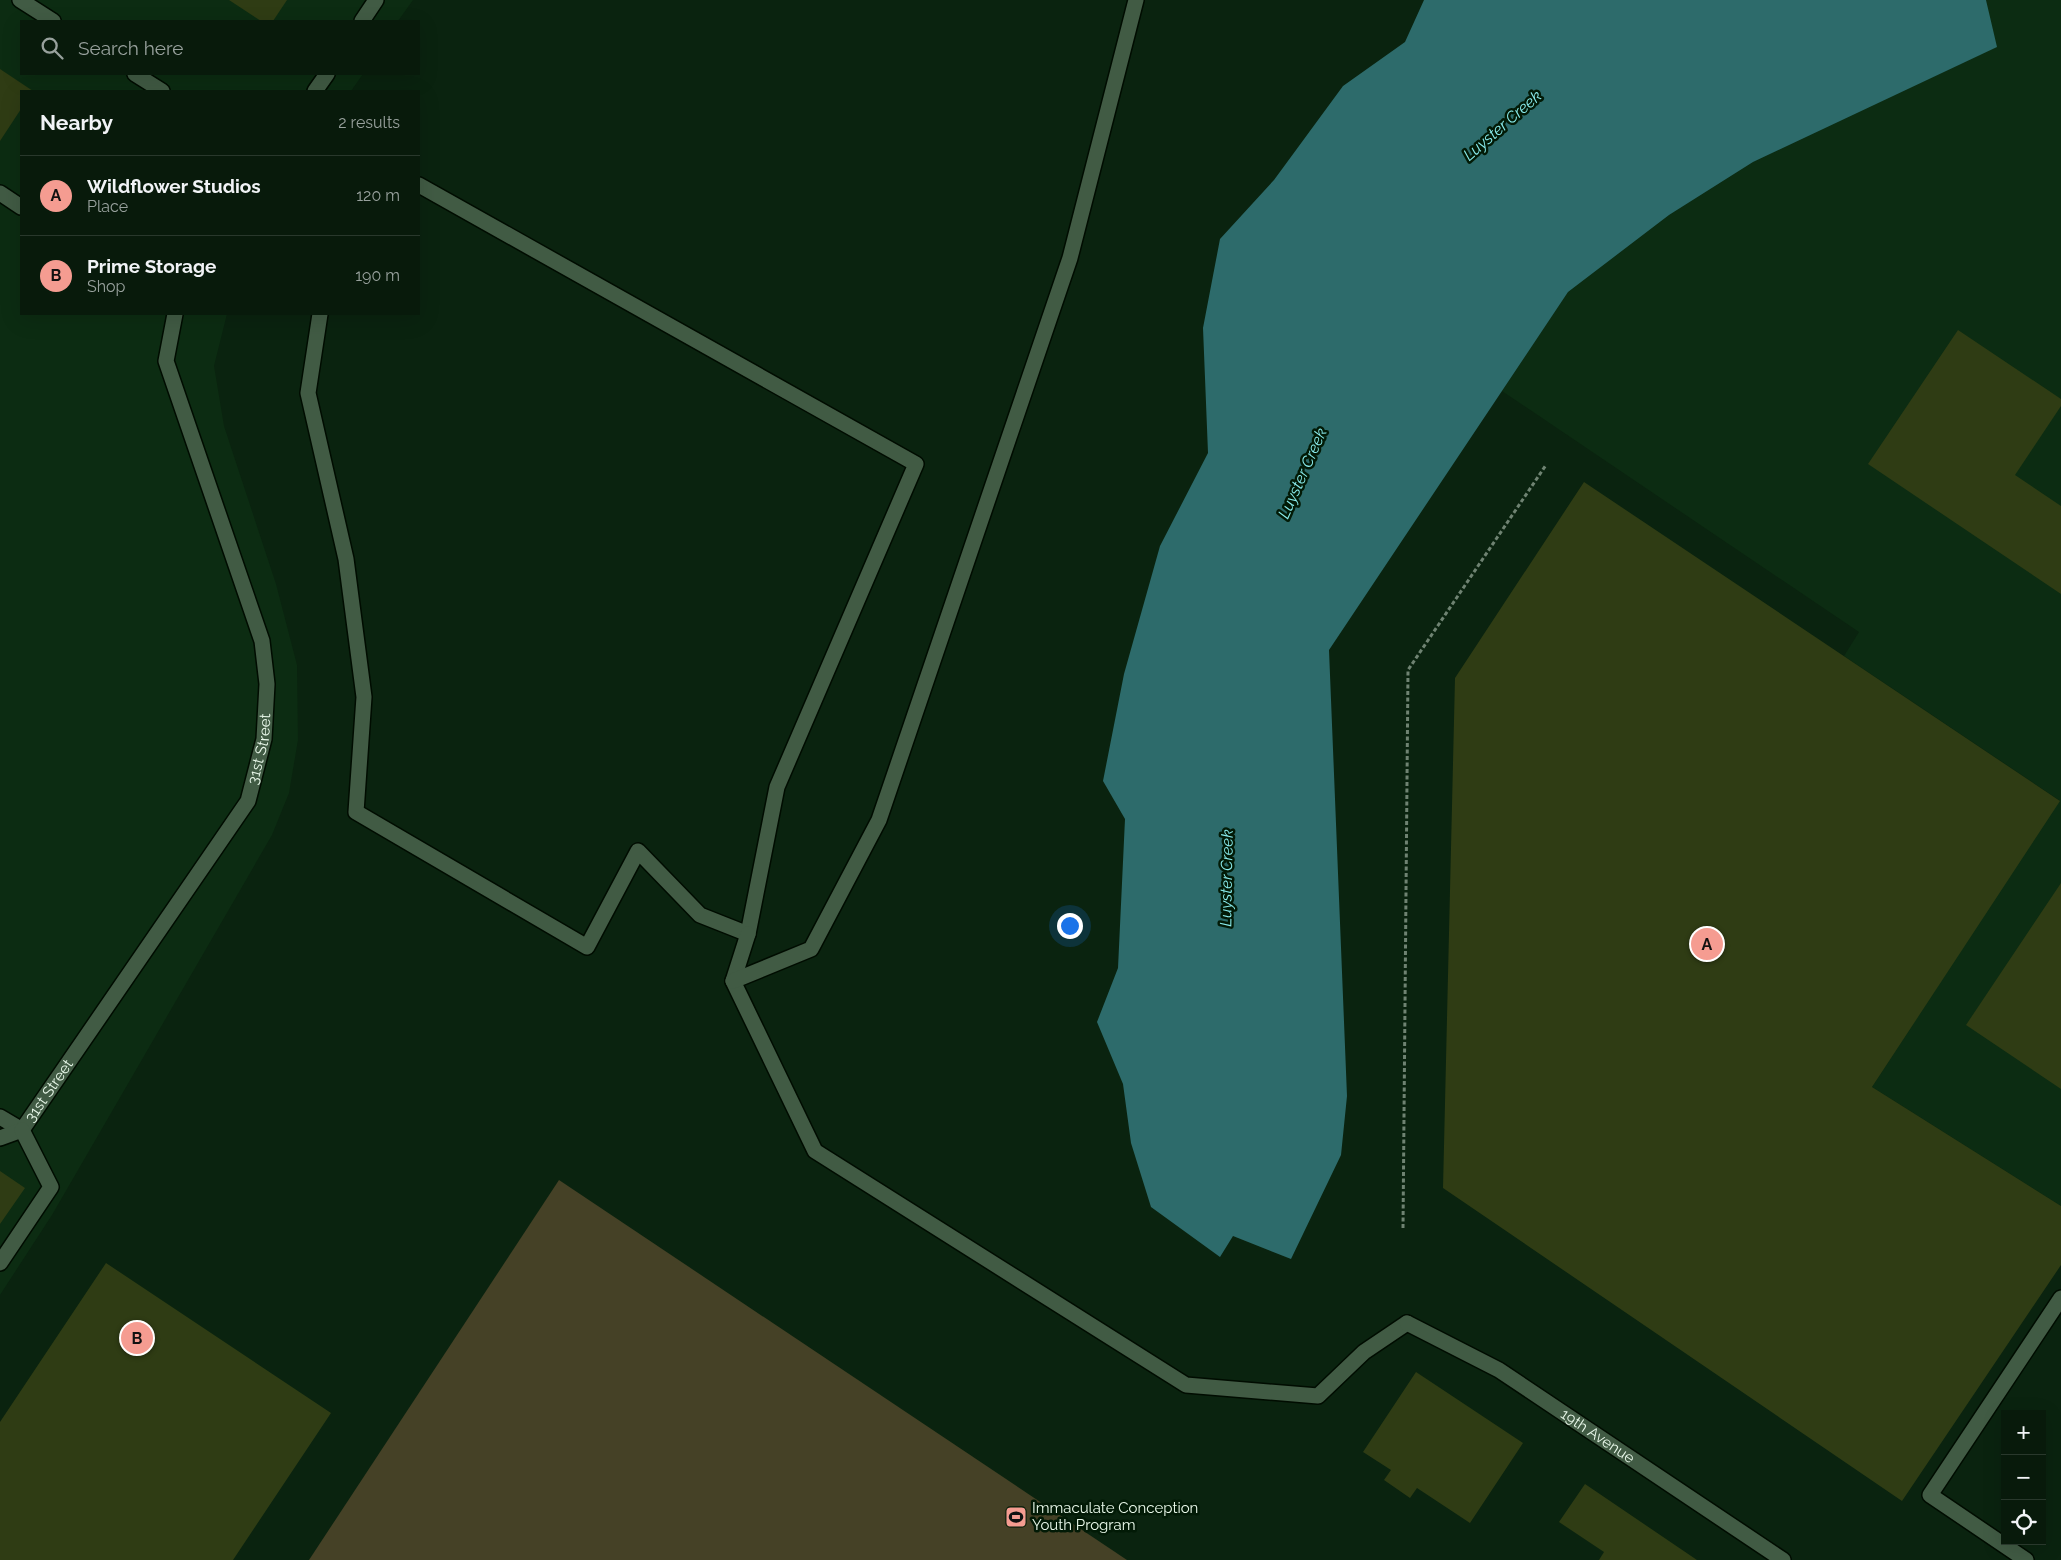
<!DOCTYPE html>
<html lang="en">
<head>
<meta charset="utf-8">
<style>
	body { margin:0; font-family:Raleway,sans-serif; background:#112314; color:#f1f3f6 }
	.controls { position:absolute; right:15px; bottom:15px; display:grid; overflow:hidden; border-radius:0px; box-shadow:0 5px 20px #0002 }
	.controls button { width:45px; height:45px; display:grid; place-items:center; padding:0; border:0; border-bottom:1px solid #29382c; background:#081a0b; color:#f1f3f6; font:25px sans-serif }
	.you { position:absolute; left:1069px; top:925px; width:18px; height:18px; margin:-12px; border:4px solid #fff; border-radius:50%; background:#1a73e8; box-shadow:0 0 0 8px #1a73e833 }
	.badge { display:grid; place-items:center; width:32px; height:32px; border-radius:50%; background:#f59c91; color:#111; font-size:16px; font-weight:700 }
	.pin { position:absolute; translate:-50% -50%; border:2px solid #fff; box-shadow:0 1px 5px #0006 }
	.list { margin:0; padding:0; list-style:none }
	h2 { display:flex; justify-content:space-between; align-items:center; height:65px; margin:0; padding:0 20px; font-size:21px }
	h2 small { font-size:16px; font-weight:400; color:#98a19d }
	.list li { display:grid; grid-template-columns:32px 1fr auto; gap:15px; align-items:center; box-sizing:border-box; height:80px; padding:0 20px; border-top:1px solid #29382c }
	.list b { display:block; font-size:19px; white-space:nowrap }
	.list p { margin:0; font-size:16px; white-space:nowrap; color:#98a19d }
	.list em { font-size:16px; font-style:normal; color:#98a19d }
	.icon { flex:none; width:28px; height:28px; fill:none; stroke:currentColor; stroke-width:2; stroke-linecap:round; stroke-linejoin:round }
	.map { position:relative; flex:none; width:2061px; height:1560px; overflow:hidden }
	.search { position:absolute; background:#081a0b; box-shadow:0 5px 20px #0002; left:20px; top:20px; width:400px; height:55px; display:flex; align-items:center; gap:12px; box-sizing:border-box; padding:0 18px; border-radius:0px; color:#98a19d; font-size:19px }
	.panel { position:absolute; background:#081a0b; box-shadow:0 5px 20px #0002; left:20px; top:90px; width:400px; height:225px; border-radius:0px }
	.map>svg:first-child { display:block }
</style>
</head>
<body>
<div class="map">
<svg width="2061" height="1560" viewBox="0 0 2061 1560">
	<rect width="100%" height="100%" fill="#0a230f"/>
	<!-- built -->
	<path fill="#0c2c12" d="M0,0h413l-15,21h-377v53h342l-12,17h-330v223h206l-13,52 10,60 52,158 21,81 1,75 -9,53 -17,42 -220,380 -52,80z
		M1986,0h75v1206l-189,-119 187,-287 -215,-144 15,-24 -357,-241 66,-99 101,-77 84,-53 243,-115z"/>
	<!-- green -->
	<path fill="#454126" d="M559,1180l568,380h-818z"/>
	<!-- water -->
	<path fill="#2d6b6b" d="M1424,0h562l11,47 -244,115 -84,53 -101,77 -239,358 18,446 -6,59 -50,104 -58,-23 -13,21 -69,-50 -20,-64 -8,-59 -26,-62 21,-54 7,-149 -22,-38 21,-107 36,-128 48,-93 -5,-125 17,-89 54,-59 69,-94 62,-44z"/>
	<!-- building -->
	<path fill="#2f3c14" d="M229,0h58l-14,21h-12z
		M0,69l33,22h-12v18l-21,32z
		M1958,330l103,69v7l-46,69 46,31v88l-193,-130z
		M1584,482l476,319 -188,286 189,119v59l-159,236 -459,-313 12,-510z
		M2061,883v206l-95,-64z
		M0,1171l25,17 -25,36z
		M106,1263l225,150 -98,147h-233v-138z
		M1416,1372l107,71 -53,80 -53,-35 -7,10 -26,-18 7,-10 -28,-18z
		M1585,1484l112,76h-98l5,-8 -45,-30z"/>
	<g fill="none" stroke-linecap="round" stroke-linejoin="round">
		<!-- lane casing -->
		<g stroke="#000c00" stroke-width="18">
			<g id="lane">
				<path d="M20,0l33,21"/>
				<path d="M362,21l14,-21"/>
				<path d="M135,74l27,17"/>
				<path d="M315,91l12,-17"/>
				<path d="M0,193l21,14"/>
				<path d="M320,314l-12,79 38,166 18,138 -8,115 231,135 51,-96 62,64 48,19 29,-147 139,-323 -497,-279"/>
				<path d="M748,934l-15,47 82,170 371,234 132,11 46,-44 43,-29"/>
				<path d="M733,981l78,-32 68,-129 191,-562 66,-258"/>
				<path d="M0,1117l22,13"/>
				<path id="s1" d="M0,1138l22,-8 226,-329 16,-62 3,-55 -5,-43 -96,-280 9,-47"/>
				<path d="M0,1263l51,-76 -29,-57"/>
				<path d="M2026,1560l-96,-65 131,-197"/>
			</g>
		</g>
		<!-- street casing -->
		<g stroke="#000c00" stroke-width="18">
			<g id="street">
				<path id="s2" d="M1407,1323l92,47 284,190"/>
			</g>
		</g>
		<!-- path -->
		<path stroke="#6f8372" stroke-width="3" stroke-dasharray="4 2.5" stroke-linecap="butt" d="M1403,1228l5,-558 138,-205"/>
		<!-- lane -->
		<use href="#lane" stroke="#415b44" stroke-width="15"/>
		<!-- street -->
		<use href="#street" stroke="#415b44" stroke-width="15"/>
	</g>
	<!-- icons -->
	<defs>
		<g id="stadium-square" transform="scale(1.125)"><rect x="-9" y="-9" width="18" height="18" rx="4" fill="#f59c91" stroke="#021a06"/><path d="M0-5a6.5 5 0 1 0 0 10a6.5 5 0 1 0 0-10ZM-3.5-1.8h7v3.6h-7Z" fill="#111"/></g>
	</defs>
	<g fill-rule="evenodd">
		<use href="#stadium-square" x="1016" y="1517"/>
	</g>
	<g text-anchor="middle" stroke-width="5" stroke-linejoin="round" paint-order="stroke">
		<!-- street labels -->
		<g font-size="15" fill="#eaf9eb" stroke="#021a06">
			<text dy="5" stroke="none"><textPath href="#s1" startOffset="476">31st Street</textPath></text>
			<text dy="5" stroke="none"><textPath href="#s1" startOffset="71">31st Street</textPath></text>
			<text dy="5" stroke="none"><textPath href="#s2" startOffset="222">19th Avenue</textPath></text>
		</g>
		<!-- poi labels -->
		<g font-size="15" fill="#eaf9eb" stroke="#021a06" text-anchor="start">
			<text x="1032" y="1513">Immaculate Conception<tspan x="1032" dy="17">Youth Program</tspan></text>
		</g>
		<!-- water labels -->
		<g font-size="16" font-style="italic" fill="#8aedee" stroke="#021a06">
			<text transform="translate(1502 125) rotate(-41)" y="6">Luyster Creek</text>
			<text transform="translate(1302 473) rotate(-66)" y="6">Luyster Creek</text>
			<text transform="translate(1226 878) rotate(-89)" y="6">Luyster Creek</text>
		</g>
	</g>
</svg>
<div class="controls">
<button>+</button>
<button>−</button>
<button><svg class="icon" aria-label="locate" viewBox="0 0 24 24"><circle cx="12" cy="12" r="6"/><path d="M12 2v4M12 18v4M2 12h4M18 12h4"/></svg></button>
</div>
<div class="you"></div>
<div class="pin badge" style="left:1707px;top:944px">A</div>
<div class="pin badge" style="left:137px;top:1338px">B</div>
<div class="search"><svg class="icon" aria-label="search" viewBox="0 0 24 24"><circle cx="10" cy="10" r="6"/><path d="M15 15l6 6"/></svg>Search here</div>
<section class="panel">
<h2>Nearby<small>2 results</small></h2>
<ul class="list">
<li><span class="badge">A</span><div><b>Wildflower Studios</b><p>Place</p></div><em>120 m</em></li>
<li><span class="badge">B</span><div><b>Prime Storage</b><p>Shop</p></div><em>190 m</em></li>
</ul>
</section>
</div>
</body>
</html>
